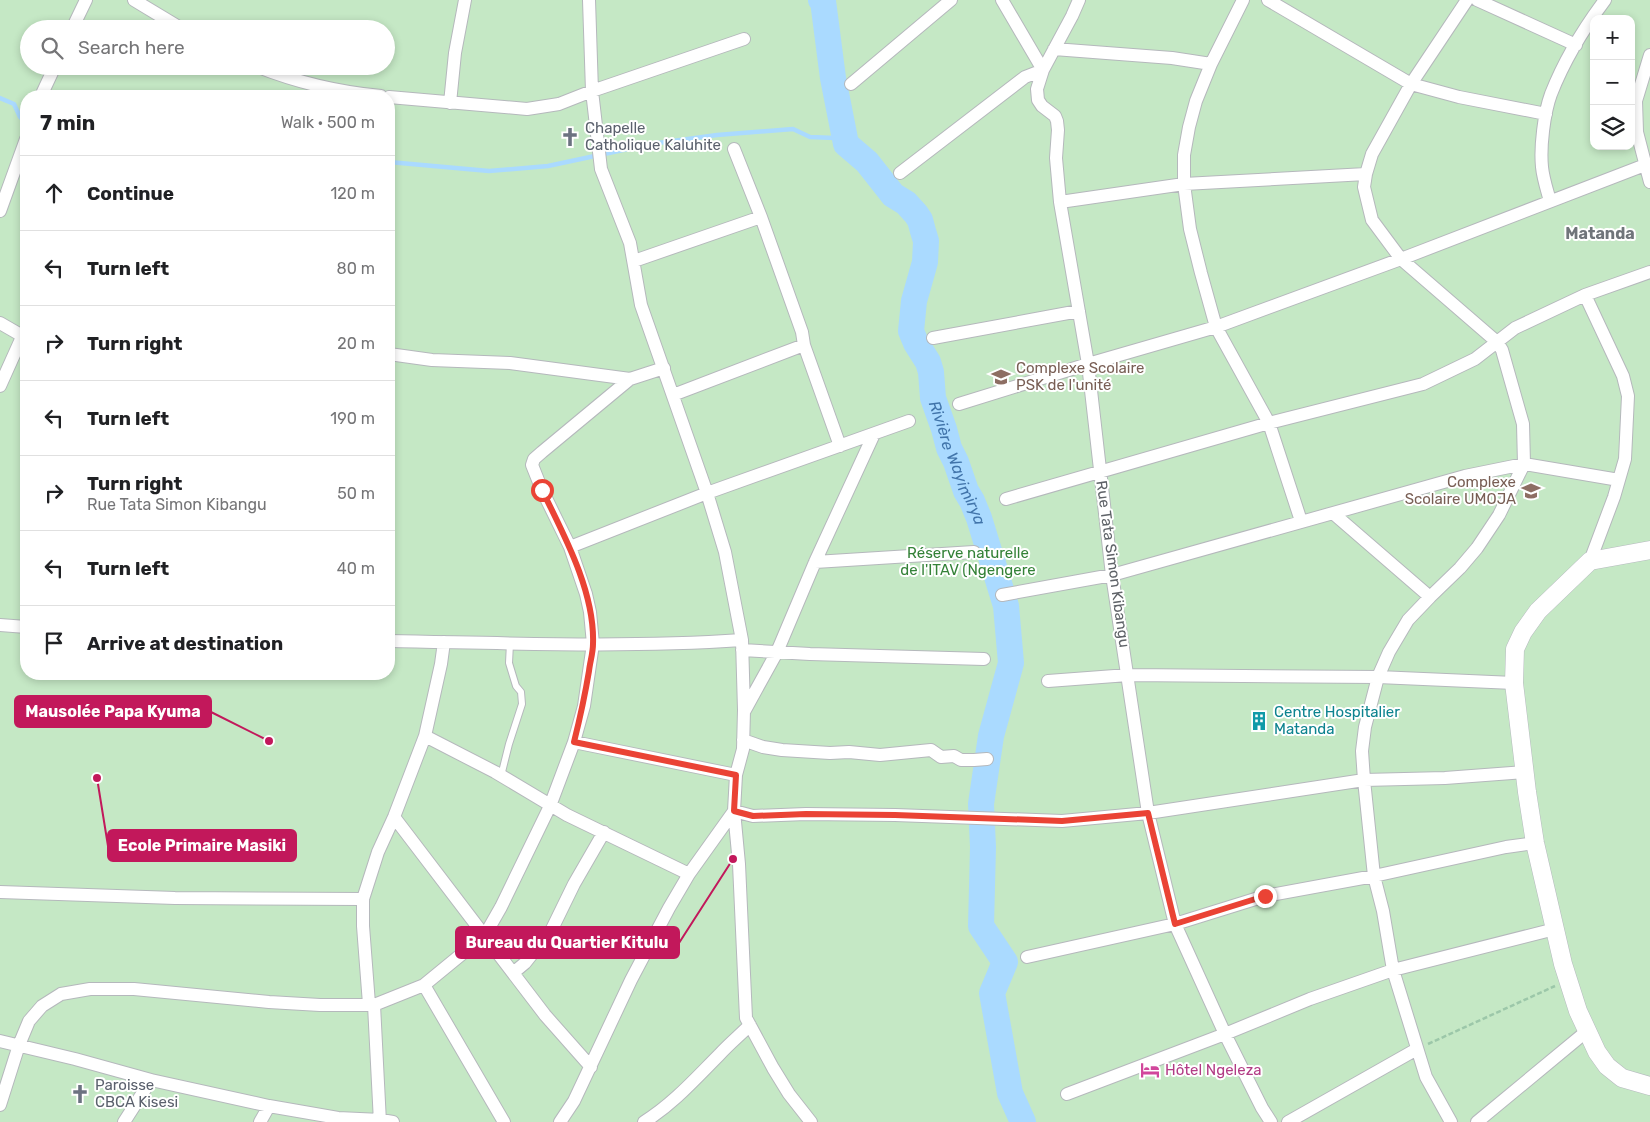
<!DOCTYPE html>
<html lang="en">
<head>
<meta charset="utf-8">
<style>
	body { margin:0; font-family:Rubik,sans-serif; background:#f6f6f6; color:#202124 }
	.controls { position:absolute; right:15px; top:15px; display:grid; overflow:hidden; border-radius:10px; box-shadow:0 2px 8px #0003 }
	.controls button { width:45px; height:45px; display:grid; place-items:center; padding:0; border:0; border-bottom:1px solid #e0e0e0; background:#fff; color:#202124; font:25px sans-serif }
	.stop { position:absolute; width:15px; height:15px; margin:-11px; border:4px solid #ea4335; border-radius:50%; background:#fff }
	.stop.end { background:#ea4335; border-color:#fff; box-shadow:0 1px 5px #0008 }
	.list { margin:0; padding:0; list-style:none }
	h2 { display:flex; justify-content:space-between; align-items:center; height:65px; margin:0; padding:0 20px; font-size:21px }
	h2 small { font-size:16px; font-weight:400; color:#757577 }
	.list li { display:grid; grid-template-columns:32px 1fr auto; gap:15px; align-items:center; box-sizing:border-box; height:75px; padding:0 20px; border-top:1px solid #e0e0e0 }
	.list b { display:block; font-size:19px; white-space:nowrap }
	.list p { margin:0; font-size:16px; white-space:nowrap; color:#757577 }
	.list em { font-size:16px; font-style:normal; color:#757577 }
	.icon { flex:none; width:28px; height:28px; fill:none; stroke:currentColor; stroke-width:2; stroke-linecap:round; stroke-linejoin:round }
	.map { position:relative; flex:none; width:1650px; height:1122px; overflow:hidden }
	.search { position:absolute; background:#fff; box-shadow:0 2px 8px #0003; left:20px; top:20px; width:375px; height:55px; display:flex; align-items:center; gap:12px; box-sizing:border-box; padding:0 18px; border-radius:28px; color:#757577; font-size:19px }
	.panel { position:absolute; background:#fff; box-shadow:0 2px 8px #0003; left:20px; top:90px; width:375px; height:590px; border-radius:20px }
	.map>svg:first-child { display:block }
</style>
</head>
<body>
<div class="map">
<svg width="1650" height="1122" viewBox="0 0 1650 1122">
	<rect width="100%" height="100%" fill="#f1efe8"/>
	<!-- green -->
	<path fill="#c5e8c5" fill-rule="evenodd" d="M0,0h1650v1122h-1650zM1594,19h37v127h-37zM29,29h357v37h-357zM26,96h363v578h-363z"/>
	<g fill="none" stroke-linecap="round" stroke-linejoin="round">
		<!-- stream -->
		<path stroke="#aadaff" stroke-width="4.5" d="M0,98l14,6 6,13 6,6
			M389,162l100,9 59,-5 103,-22 66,-9 76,-6 17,8 25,1 11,6"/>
		<!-- river -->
		<path stroke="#aadaff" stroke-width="26" id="s1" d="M821,0l2,1 10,77 13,66 21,18 26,33 13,8 10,11 4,6 3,11 3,10 -1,21 -11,39 -3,30 5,12 12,19 3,10 2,26 11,31 5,19 7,14 10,29 6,10 7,17 27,88 5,57 -20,73 -10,68 2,43 -2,79 24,36 -13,31 18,100 13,29"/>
		<!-- lane casing -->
		<g stroke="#b5b8bc" stroke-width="8">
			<path id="lane" d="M501,776l8,-32 13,-40 -1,-12 -5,-6 -7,-23 1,-20"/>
		</g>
		<!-- street casing -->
		<g stroke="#b5b8bc" stroke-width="14">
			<path id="street" d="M134,0l48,29
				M589,0l3,91 9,78 29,74 11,62 66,188 18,59 17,88 2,70 -1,39 -7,26 -2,36 5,53 7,154 27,50 16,26 22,28
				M1002,0l41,70
				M1079,0l-7,16 -29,54 -6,19 1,11 4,6 13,10 2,5 1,9 -2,28 4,44 28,162 24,211 36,238 27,111 50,110 37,74 9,14
				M1243,0l-32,64 -15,37 -7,26 -5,28v29l6,45 11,44 15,54 53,96 32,98
				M1268,0l143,84 48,13 87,17
				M1477,0l99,45
				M72,29l14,-29
				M1054,49l118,9 39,6
				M1650,55l-14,46 1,31 13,50
				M256,66c40,16 82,26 125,30
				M851,84l100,-84
				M41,96l14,-30
				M389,97l138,12 32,-5 33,-13 152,-52
				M450,103l5,-50 10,-53
				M734,149l27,68 41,115 2,13 36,101
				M900,173l125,-96 18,-7
				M1550,201c-3,-11 -7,-23 -8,-34 -2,-20 2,-54 9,-73 13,-33 33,-66 54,-94
				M1060,202l124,-18 182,-10
				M0,211l26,-72
				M634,261l127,-44
				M1585,295l38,81 5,20 -3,63 -11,38 -24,64
				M0,323l26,15
				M933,338l146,-27
				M389,354l43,6 78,3 120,16 34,-11
				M0,386l22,-49
				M673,395l131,-50
				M959,404l129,-40 128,-37 185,-68 244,-94
				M1006,499l263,-76 154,-39 52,-25 40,-31 70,-33 65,-23
				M1334,514l96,83
				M570,547l137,-54 202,-72
				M815,562l159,-10
				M1002,595l110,-20 353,-99 59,-12 95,16
				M0,625l26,2
				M389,641c117,2 235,7 353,-1
				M742,650l68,4 174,5
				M1048,681l80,-6 250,2 136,6
				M745,710l32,-58 38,-90 59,-128
				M425,736l70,36 72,43 122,59
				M743,740l20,7 19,3 48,3 19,-1 31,3 51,-5 10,7 13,-1 7,4h13l13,-1
				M574,742l162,33
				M734,811l19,5 53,-2 89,1 167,6 86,-8 216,-33 81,-2 80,-6
				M394,817l151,198 46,52
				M0,892l175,6 188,1
				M1027,957l148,-33 90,-28 109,-20 132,-29 29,-4
				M513,973l12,-10 27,-34 22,-45 30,-52
				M424,985l80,137
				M369,1004l-6,-78v-27l15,-47 16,-35 31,-81 16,-72 3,-22
				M374,1005l6,117
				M0,1041l75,18 76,21 118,26 69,12 43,2 12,2
				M1067,1094l158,-60 85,-35 83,-29 162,-41
				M0,1105l19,-60 10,-24 13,-15 19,-12 29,-5h44l135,13 51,3h54l50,-20 61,-50 16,-28 49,-101 24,-64 10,-36 9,-62 -3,-32 -4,-18 -16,-47 -28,-57 -10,-25 2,-6 8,-7 88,-73
				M124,1122l27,-42
				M260,1122l9,-16
				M560,1122l14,-21 57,-121 38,-72 20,-34 45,-63
				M644,1122c29,-18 51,-43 75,-67 10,-11 21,-20 31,-30
				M1288,1122l129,-73
				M1451,1122l-25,-45 -33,-107 -10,-59 -9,-35 -10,-96 -2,-29 3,-24 13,-50 11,-25 19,-32 22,-23 30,-29 17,-20 22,-33 25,-51 -1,-40 -21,-74 -5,-8 -96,-83 -29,-39 -8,-33 2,-13 6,-20 39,-70 56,-84
				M1477,1122l110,-91"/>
		</g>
		<!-- secondary casing -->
		<g stroke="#b6babf" stroke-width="19">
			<path id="secondary" d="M1650,550l-60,11 -52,50 -15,21 -8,17 -1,34 13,109 8,51 28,121 15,47 19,41 10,14 15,12 28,8"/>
		</g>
		<!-- path -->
		<path stroke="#9cc7a9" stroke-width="2.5" stroke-dasharray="5 2.5" stroke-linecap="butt" d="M1428,1044l127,-58"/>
		<!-- lane -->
		<use href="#lane" stroke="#fff" stroke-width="6"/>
		<!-- street -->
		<use href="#street" stroke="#fff" stroke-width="12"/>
		<!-- secondary -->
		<use href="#secondary" stroke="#fff" stroke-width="18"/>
	</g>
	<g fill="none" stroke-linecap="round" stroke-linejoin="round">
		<!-- route -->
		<path stroke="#ea4335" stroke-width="6" d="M542,490c22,45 53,102 51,154 0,9 -3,18 -4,27 -4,24 -9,47 -15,71l162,33 -2,36 19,5 53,-2 89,1 167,6 86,-8 27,111 90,-28"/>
	</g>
	<!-- icons -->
	<defs>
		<g id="church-bare" transform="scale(1.5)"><path d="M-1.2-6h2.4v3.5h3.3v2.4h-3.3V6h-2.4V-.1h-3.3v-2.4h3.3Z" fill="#6b7280" stroke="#fff" stroke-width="2.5" paint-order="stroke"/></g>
		<g id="school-bare" transform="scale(1.5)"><path d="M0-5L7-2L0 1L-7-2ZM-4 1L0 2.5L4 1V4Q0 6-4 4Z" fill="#8d6e63" stroke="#fff" stroke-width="2.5" paint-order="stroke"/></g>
		<g id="building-bare" transform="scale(1.5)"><path d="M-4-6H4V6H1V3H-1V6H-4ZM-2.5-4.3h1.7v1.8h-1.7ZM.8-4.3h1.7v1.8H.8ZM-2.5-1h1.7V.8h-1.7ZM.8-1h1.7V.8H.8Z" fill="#0f9aa8" stroke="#fff" stroke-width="2.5" paint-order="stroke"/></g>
		<g id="hotel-bare" transform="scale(1.5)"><path d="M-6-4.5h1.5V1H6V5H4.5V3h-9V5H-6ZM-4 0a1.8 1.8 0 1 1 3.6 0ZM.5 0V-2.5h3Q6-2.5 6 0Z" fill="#d1479c" stroke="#fff" stroke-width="2.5" paint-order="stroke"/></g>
	</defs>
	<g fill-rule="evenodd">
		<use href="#church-bare" x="570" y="137"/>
		<use href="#school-bare" x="1001" y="377"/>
		<use href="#school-bare" x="1531" y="491"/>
		<use href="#building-bare" x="1259" y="721"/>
		<use href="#hotel-bare" x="1150" y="1070"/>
		<use href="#church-bare" x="80" y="1094"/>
	</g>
	<g text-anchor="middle" stroke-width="4" stroke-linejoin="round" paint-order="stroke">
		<!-- worship labels -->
		<g font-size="15" fill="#5b616d" stroke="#fff" text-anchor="start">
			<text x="585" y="133">Chapelle<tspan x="585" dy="17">Catholique Kaluhite</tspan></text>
			<text x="95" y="1090">Paroisse<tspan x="95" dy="17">CBCA Kisesi</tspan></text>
		</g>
		<!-- education labels -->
		<g font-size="15" fill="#785e54" stroke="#fff" text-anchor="start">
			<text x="1016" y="373">Complexe Scolaire<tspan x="1016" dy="17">PSK de l'unité</tspan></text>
			<text x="1516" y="487" text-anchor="end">Complexe<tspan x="1516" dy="17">Scolaire UMOJA</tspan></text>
		</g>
		<!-- park labels -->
		<g font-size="15" fill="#348238" stroke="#fff">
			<text x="968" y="558">Réserve naturelle<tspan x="968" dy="17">de l'ITAV (Ngengere</tspan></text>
		</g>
		<!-- street labels -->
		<g font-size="15" fill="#5f6368" stroke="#fff">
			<text transform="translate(1113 564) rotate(82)" y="5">Rue Tata Simon Kibangu</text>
		</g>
		<!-- culture labels -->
		<g font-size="15" fill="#0d838f" stroke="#fff" text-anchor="start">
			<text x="1274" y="717">Centre Hospitalier<tspan x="1274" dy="17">Matanda</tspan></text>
		</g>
		<!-- hotel labels -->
		<g font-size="15" fill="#b23c85" stroke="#fff" text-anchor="start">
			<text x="1165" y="1075">Hôtel Ngeleza</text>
		</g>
		<!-- neighbourhood labels -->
		<g font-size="16" font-weight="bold" fill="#70757a" stroke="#fff">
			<text x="1600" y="239">Matanda</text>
		</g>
		<!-- water labels -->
		<g font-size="16" font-style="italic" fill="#4174aa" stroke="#fff">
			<text dy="6" stroke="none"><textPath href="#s1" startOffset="509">Rivière Wayimirya</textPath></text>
		</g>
	</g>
	<!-- callouts -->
	<path fill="none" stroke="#c2185b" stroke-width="2" d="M269 741L211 712M97 778L108 846M733 859L679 943"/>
	<g fill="#c2185b" stroke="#fff" stroke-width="2">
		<circle cx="269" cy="741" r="5"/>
		<circle cx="97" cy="778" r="5"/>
		<circle cx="733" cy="859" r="5"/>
	</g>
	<g fill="#c2185b" stroke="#c2185b" stroke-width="2">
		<rect x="15" y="696" width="196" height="31" rx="5"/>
		<rect x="108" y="830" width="188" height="31" rx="5"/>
		<rect x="456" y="927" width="223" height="31" rx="5"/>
	</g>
	<g font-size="16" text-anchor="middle" font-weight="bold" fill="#fff">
		<text x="113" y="717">Mausolée Papa Kyuma</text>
		<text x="202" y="851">Ecole Primaire Masiki</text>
		<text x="567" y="948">Bureau du Quartier Kitulu</text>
	</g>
</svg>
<div class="controls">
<button>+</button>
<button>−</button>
<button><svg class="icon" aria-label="layers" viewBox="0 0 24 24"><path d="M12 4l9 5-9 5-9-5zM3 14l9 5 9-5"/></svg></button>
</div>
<div class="stop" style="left:542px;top:490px"></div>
<div class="stop end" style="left:1265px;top:896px"></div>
<div class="search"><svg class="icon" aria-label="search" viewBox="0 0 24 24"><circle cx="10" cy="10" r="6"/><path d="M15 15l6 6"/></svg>Search here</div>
<section class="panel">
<h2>7 min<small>Walk · 500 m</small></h2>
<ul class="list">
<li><svg class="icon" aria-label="ahead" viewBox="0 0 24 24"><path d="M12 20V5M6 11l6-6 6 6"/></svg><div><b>Continue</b></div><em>120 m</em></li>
<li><svg class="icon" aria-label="left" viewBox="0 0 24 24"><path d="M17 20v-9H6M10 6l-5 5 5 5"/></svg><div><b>Turn left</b></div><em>80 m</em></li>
<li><svg class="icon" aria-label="right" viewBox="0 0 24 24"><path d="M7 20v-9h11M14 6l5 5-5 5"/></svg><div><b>Turn right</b></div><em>20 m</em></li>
<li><svg class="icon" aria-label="left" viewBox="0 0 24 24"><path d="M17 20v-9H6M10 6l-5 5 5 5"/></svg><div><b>Turn left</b></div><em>190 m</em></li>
<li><svg class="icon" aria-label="right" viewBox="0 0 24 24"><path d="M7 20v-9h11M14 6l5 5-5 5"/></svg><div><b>Turn right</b><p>Rue Tata Simon Kibangu</p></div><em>50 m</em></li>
<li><svg class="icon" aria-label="left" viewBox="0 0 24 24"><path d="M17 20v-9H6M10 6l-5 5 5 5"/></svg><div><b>Turn left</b></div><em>40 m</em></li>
<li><svg class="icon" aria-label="arrive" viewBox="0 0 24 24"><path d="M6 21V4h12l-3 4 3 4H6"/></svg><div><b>Arrive at destination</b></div></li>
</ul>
</section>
</div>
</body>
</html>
